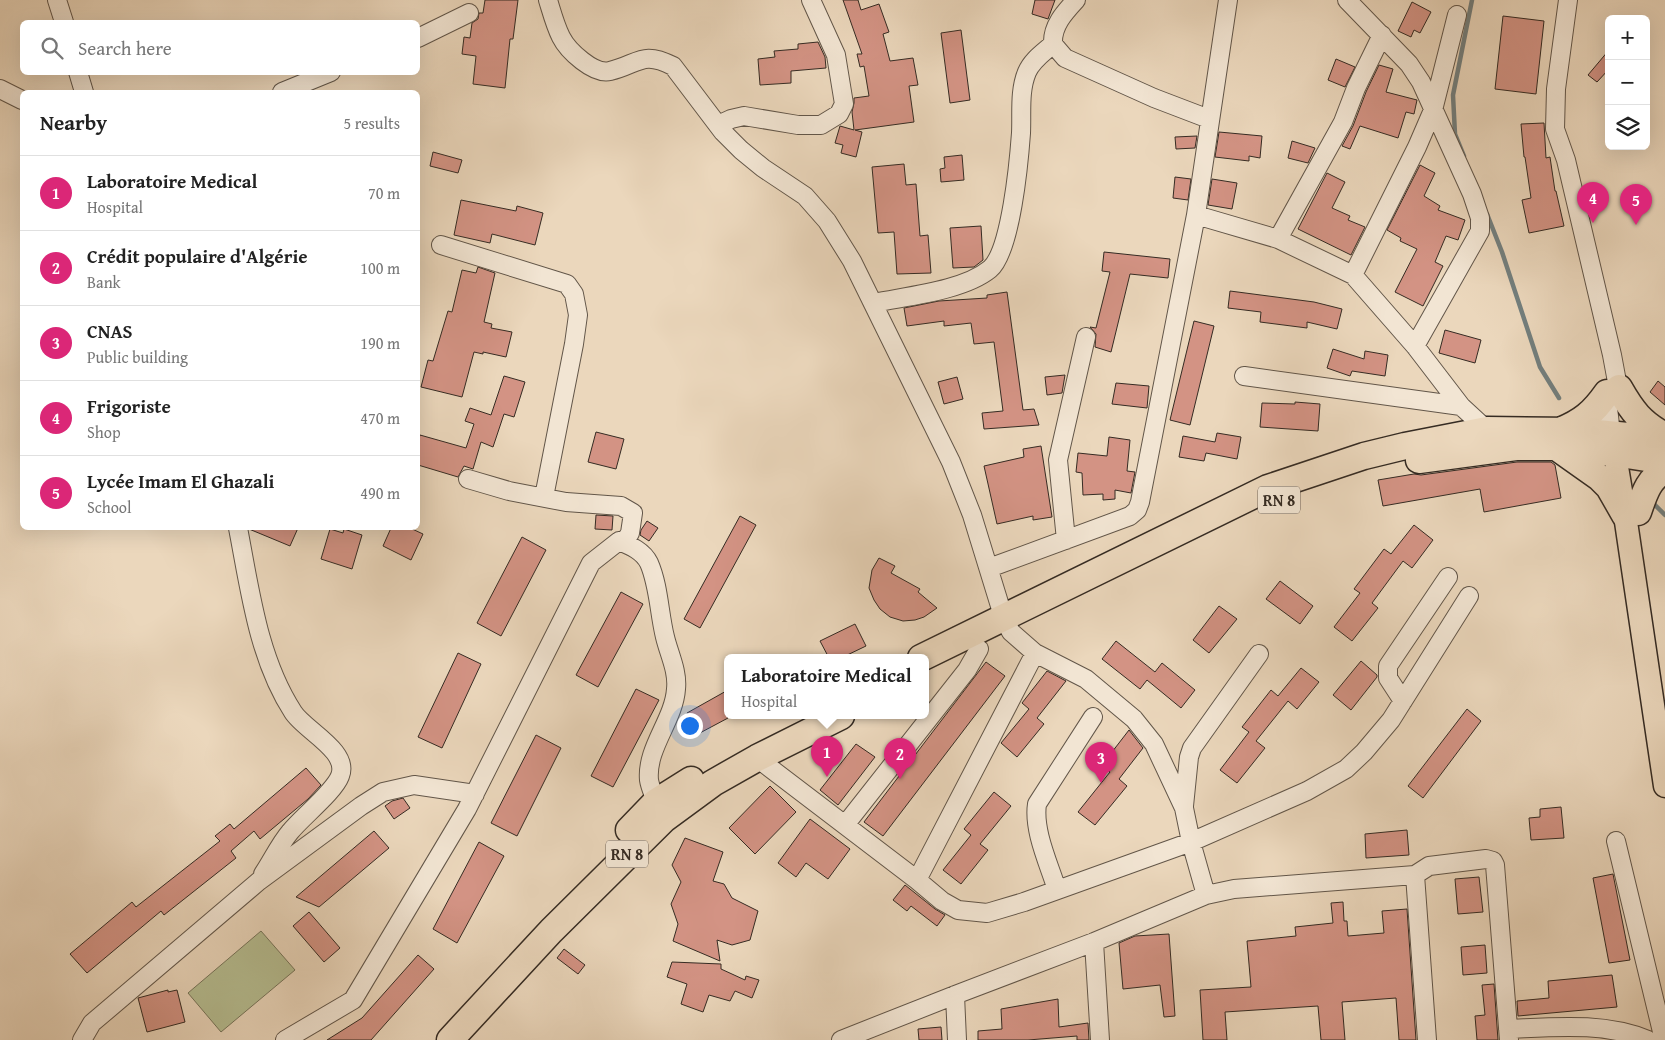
<!DOCTYPE html>
<html lang="en">
<head>
<meta charset="utf-8">
<style>
	body { margin:0; font-family:"Gentium Book Plus",serif; background:#f6f6f6; color:#222 }
	.controls { position:absolute; right:15px; top:15px; display:grid; overflow:hidden; border-radius:8px; box-shadow:0 5px 20px #0002 }
	.controls button { width:45px; height:45px; display:grid; place-items:center; padding:0; border:0; border-bottom:1px solid #e0e0e0; background:#fff; color:#222; font:25px sans-serif }
	.you { position:absolute; left:689px; top:725px; width:18px; height:18px; margin:-12px; border:4px solid #fff; border-radius:50%; background:#1a73e8; box-shadow:0 0 0 8px #1a73e833 }
	.badge { display:grid; place-items:center; width:32px; height:32px; border-radius:50%; background:#db2777; color:#fff; font-size:16px; font-weight:700 }
	.pin { position:absolute; translate:-50% -41px; filter:drop-shadow(0 1px 2px #0008) }
	.pin::after { content:''; position:absolute; top:26px; width:18px; height:15px; background:inherit; clip-path:polygon(0 0,100% 0,50% 100%) }
	.popup { position:absolute; left:724px; top:654px; width:205px; height:65px; box-sizing:border-box; display:grid; place-content:center; border-radius:8px; background:#fff; filter:drop-shadow(0 1px 4px #0005); font-size:16px; white-space:nowrap; color:#767676 }
	.popup b { font-size:19px; color:#222 }
	.popup::after { content:''; position:absolute; left:50%; top:100%; margin-left:-10px; border:10px solid transparent; border-top-color:#fff }
	.list { margin:0; padding:0; list-style:none }
	h2 { display:flex; justify-content:space-between; align-items:center; height:65px; margin:0; padding:0 20px; font-size:21px }
	h2 small { font-size:16px; font-weight:400; color:#767676 }
	.list li { display:grid; grid-template-columns:32px 1fr auto; gap:15px; align-items:center; box-sizing:border-box; height:75px; padding:0 20px; border-top:1px solid #e0e0e0 }
	.list b { display:block; font-size:19px; white-space:nowrap }
	.list p { margin:0; font-size:16px; white-space:nowrap; color:#767676 }
	.list em { font-size:16px; font-style:normal; color:#767676 }
	.icon { flex:none; width:28px; height:28px; fill:none; stroke:currentColor; stroke-width:2; stroke-linecap:round; stroke-linejoin:round }
	.map { position:relative; flex:none; width:1665px; height:1040px; overflow:hidden }
	.search { position:absolute; background:#fff; box-shadow:0 5px 20px #0002; left:20px; top:20px; width:400px; height:55px; display:flex; align-items:center; gap:12px; box-sizing:border-box; padding:0 18px; border-radius:8px; color:#767676; font-size:19px }
	.panel { position:absolute; background:#fff; box-shadow:0 5px 20px #0002; left:20px; top:90px; width:400px; height:440px; border-radius:8px }
	.map>svg:first-child { display:block }
</style>
</head>
<body>
<div class="map">
<svg width="1665" height="1040" viewBox="0 0 1665 1040">
	<rect width="100%" height="100%" fill="#ebd7bc"/>
	<filter id="stains"><feTurbulence type="fractalNoise" baseFrequency=".004" numOctaves="4"/><feColorMatrix values="0 0 0 0 .2 0 0 0 0 .09 0 0 0 0 .02 0 0 0 .5 -.17"/></filter>
	<radialGradient id="worn" r=".72"><stop offset=".6" stop-color="#630" stop-opacity="0"/><stop offset="1" stop-color="#630" stop-opacity=".3"/></radialGradient>
	<!-- green -->
	<path fill="#b6be92" stroke="#76745a" d="M261,931l34,39 -74,62 -33,-39z"/>
	<g fill="none" stroke-linecap="round" stroke-linejoin="round">
		<!-- stream -->
		<path stroke="#737f7e" stroke-width="4.5" d="M1464,156l-9,-22 -2,-39 19,-95
			M1487,214l15,38 38,115 19,31
			M1652,502l13,13"/>
	</g>
	<!-- building -->
	<path fill="#d39384" stroke="#352b23" d="M485,0h33l-5,39h-3l-5,49 -32,-4 3,-28 -14,-2 2,-17 6,1 2,-15 6,-4 1,-6h4z
		M843,0h15l3,10 18,-6 10,28 -6,2 7,27 23,-3 5,27 -9,1 5,36 -59,8 7,2 -6,25 -15,-4 2,-8 -8,-2 5,-17 14,4 -2,-18 2,-9v-5l15,-2 -5,-30 -4,1 -3,-13h5z
		M1035,0h20l-7,19 -16,-5z
		M1412,2l19,10 -11,21 -6,-3 -3,7 -13,-6z
		M1503,16l41,5 -8,73 -41,-5z
		M961,30l9,70 -20,3 -9,-70z
		M818,42l7,15 1,11 -35,3v12l-31,2 -2,-26 17,-2 -1,-6 24,-2v-5z
		M1609,50v19l-12,13 -9,-7z
		M1336,59l19,8 -10,20 -17,-7z
		M1379,65l14,4 -7,23 31,8 -3,14 -8,-2 -8,26 -38,-12 -10,23 -8,-3 11,-20 13,-34z
		M1544,123l2,35 4,-1 5,34h1l8,35 -35,7 -7,-33 9,-2 -6,-41h-1l-3,-33z
		M1219,132l43,4 -2,22 -11,-2v5l-34,-4z
		M1197,136l-2,12 -19,1 -1,-12z
		M1292,141l23,7 -7,15 -20,-5z
		M433,152l29,8 -4,13 -28,-7z
		M962,155l2,25 -23,2 -1,-13 5,-1 -1,-11z
		M904,164l2,21 10,-1 4,52 8,-1 3,38 -34,1 -3,-42 -16,1 -6,-66z
		M1420,165l15,8 -11,23 16,10 -2,4 27,10 -7,20 -12,-4 -11,26 8,4 -20,40 -28,-14 22,-43 -17,-8 1,-3 -14,-8z
		M1327,173l18,9 -13,26 18,8 -2,4 17,7 -14,28 -53,-26z
		M1175,177l16,2 -3,21 -15,-2z
		M1212,179l25,4 -5,26 -24,-4z
		M461,200l55,11 1,-5 26,7 -8,32 -43,-11 -2,9 -36,-8z
		M981,226l2,34 -9,7 -21,1 -3,-40z
		M1104,252l66,7 -2,19 -38,-4 -19,78 -16,-5 1,-13 -6,-7 6,1 14,-56 -8,-1z
		M478,267l17,6 -11,49 8,2 -1,4 21,4 -6,25 -23,-5v2l-9,-2 -12,45 -41,-10 7,-27 5,1 15,-50 4,1 10,-42 14,3z
		M1230,291l84,11 28,7 -5,20 -30,-7v6l-47,-6 1,-10 -33,-4z
		M1007,292l16,118 11,-1 5,16 -55,4 -2,-16 21,-2 -9,-69 -20,2 -3,-21 -27,3v-5l-37,5 -3,-18 35,-7 48,-3v-3z
		M1194,321l20,5 -24,99 -20,-5z
		M1445,330l36,10 -6,23 -36,-10z
		M1333,349l31,10 1,-8 23,4 -3,21 -33,-5 -2,5 -23,-8z
		M1065,375l-3,18 -15,2 -2,-18z
		M504,376l21,6 -11,35 -10,-3 -11,33 -12,-5 -8,27 -9,-3 -6,11 -40,-12v-23l2,-7 46,13 8,-24 -9,-3 5,-13 21,7z
		M957,377l6,22 -19,5 -6,-22z
		M1658,381l7,6v18l-15,-13z
		M1116,383l33,3 -2,22 -35,-4z
		M1295,402l25,2 -2,27 -58,-4 2,-24 33,1z
		M596,432l28,7 -8,30 -28,-7z
		M1217,433l24,4 -4,22 -31,-6 -2,8 -25,-4 4,-21 32,6z
		M1109,437l21,3 -3,31 8,1 -4,21 -16,-3v9l-12,1v-6l-20,1 -1,-22 -6,-1 2,-19 29,3z
		M1041,446l11,71 -19,3v-4l-36,8 -13,-58 40,-9 -1,-8z
		M1517,462h34l4,3 6,33 -77,14 -4,-23 -97,17 -5,-26 36,-6 7,1z
		M596,515l17,1 -1,14 -17,-1z
		M740,516l16,9 -56,103 -16,-9z
		M647,521l11,7 -9,13 -9,-6 1,-5z
		M1414,525l19,15 -21,28 -9,-7 -31,42 6,5 -26,33 -18,-14 26,-34 -6,-4 30,-40 7,5z
		M249,528h49l-8,18 -41,-17z
		M391,528h19l13,6 -12,26 -28,-14z
		M330,529l13,4 1,-4 18,6 -10,34 -31,-10z
		M522,537l24,13 -45,86 -24,-13z
		M879,558l16,8 -4,7 29,16 -2,3 19,16 -13,9 -9,3 -12,1 -13,-4 -10,-8 -6,-9 -5,-12 3,-18z
		M1280,581l33,25 -13,18 -34,-25z
		M621,592l22,12 -45,83 -22,-12z
		M1219,606l18,13 -28,34 -16,-13z
		M855,624l11,22 -25,12h-12l-9,-17z
		M1116,641l39,31 7,-9 33,27 -14,18 -34,-28 -7,9 -38,-30z
		M458,653l23,11 -39,84 -24,-11z
		M1361,661l16,14v2l-26,33 -18,-15z
		M986,662l19,14 -122,160 -19,-14z
		M1301,668l18,14 -22,27 -9,-8 -32,40 9,7 -28,35 -17,-13 29,-38 -7,-5 29,-37 7,6z
		M1047,671l19,10 -29,37 7,6 -27,33 -16,-14 28,-34 -7,-6z
		M636,689l23,11 -46,87 -22,-11z
		M728,690v28l-30,16 -11,-21z
		M1467,709l14,12 -58,77 -15,-12z
		M1129,730l14,18 -24,31 8,7 -32,39 -17,-13 32,-40 -8,-7z
		M536,735l25,13 -44,88 -26,-13z
		M856,744l19,13 -37,48 -18,-15z
		M306,768l15,17 -13,14 -48,40 -6,-8 -23,20 5,7 -72,57 -3,-4 -74,62 -17,-19 62,-52 4,5 84,-66 -5,-5 15,-12 4,5z
		M770,786l26,26 -41,42 -26,-26z
		M994,792l17,14 -31,38 8,6 -27,34 -18,-14 28,-35 -7,-6z
		M403,798l7,10 -16,11 -9,-13 7,-5z
		M1561,807l3,31 -33,2 -2,-22 11,-1v-8z
		M810,819l40,30 -22,30 -22,-16 -10,14 -18,-14z
		M1407,830l2,25 -43,3 -1,-24z
		M374,831l15,17 -70,59 -23,-10z
		M685,838l38,14 -10,29 11,3 8,14 26,13 -8,29 -18,5 -15,-5 3,21 -47,-20 5,-17 -7,-20 10,-22 -9,-17z
		M479,842l25,14 -47,87 -24,-14z
		M1613,874l17,86 -21,3 -16,-85z
		M1479,877l4,35 -25,2 -3,-35z
		M905,885l30,24 10,6 -8,11 -26,-20 -4,5 -14,-11z
		M1343,902l1,19h3l1,15 36,-3 -2,-22 25,-2 9,131h-17l-3,-42 -54,4 3,38h-24l-3,-34 -93,6 2,28h-24l-3,-50 51,-3 -4,-46 49,-5 -1,-9 38,-4 -2,-20z
		M309,912l31,36 -16,14 -31,-36z
		M1169,934l6,82 -11,1 -4,-32 -37,4 -4,-46 16,-7z
		M1485,945l2,28 -24,2 -2,-28z
		M564,949l21,16 -7,9 -21,-16z
		M418,955l16,14 -63,71h-44l35,-22z
		M672,962l49,2v5l24,11 1,-4 13,4 -7,18 -17,-7 -5,10 -21,-6 -6,17 -22,-8 6,-20 -20,-7z
		M1612,975l5,32 -99,9 -1,-15 32,-3 -1,-17z
		M1494,984l4,56h-21l-2,-24 10,-1 -3,-30z
		M168,990v2l9,-2 8,32 -38,10 -9,-34z
		M1058,999l1,28 29,-4 1,17h-12v-4l-49,4h-50v-9l24,-2 -1,-20z
		M941,1027l1,13h-23l-1,-11z"/>
	<g fill="none" stroke-linecap="round" stroke-linejoin="round">
		<!-- minor casing -->
		<g stroke="#625649" stroke-width="20">
			<path id="minor" d="M57,0l7,22
				M548,0c4,13 7,25 13,37 7,14 33,38 49,34 29,-7 32,-21 63,-5l50,66 18,18 22,18 42,28 22,25 25,40 99,201 21,53 32,104 7,13 24,21 51,26 48,40 20,25 30,64 7,34 15,53
				M1076,0c-12,13 -24,26 -23,44l12,14 89,40 55,21
				M1347,0l62,64 12,18 51,112 8,24v13l-65,115
				M1568,0l-12,89 -1,40 11,31 46,195 8,43
				M418,38l51,-25
				M78,72l6,20
				M0,89l22,11
				M282,92l49,-20
				M718,125l13,-6 13,-3 54,9h23l18,-11 5,-10 -8,-49 -25,-55
				M1196,215l82,24 75,36 62,71 46,60 26,24
				M1278,239l65,-117 13,-34 26,-53
				M441,245l126,39 7,10 4,21 -4,29 -30,153
				M1353,275l64,-128 16,-37 24,-95
				M874,303c33,-7 89,-12 116,-34 21,-18 29,-108 31,-136 1,-20 -2,-42 6,-61 5,-12 16,-19 26,-28
				M1244,376l217,30
				M1606,390l5,44
				M468,479l41,12 57,11 55,4 12,7 -3,20 -5,8h-6
				M238,528c12,62 20,130 55,184 11,18 57,39 47,64 -6,16 -38,41 -50,56 -11,13 -18,29 -27,42
				M1066,540l-8,-80 28,-123
				M989,568l141,-52 7,-6 3,-8 56,-287 32,-215
				M1403,701l-15,-23v-12l60,-89
				M757,758l160,122 25,21 16,9 29,3 37,-11 167,-60 116,-51 39,-22 18,-17 27,-32 78,-124
				M1184,806l5,-49 3,-9 67,-94
				M845,825l122,-155 12,-21
				M1616,841l48,199
				M1415,875l14,-9 57,-7 7,2 2,4 14,175
				M917,880l118,-227
				M1057,890c-8,-26 -24,-59 -20,-86l56,-87
				M1094,942l6,98
				M955,995l2,45
				M1508,1029c47,-2 96,-7 140,11
				M82,1040l10,-17 167,-142 102,-75 22,-14 31,-7 61,9
				M285,1040l68,-40 114,-191 124,-246 28,-22c12,5 24,10 30,22 10,23 10,50 16,74 4,17 13,34 11,52 -2,31 -30,59 -27,91 1,7 5,15 7,22
				M841,1040l114,-45 139,-53 112,-47 28,-6 181,-14 12,165"/>
		</g>
		<!-- major casing -->
		<g stroke="#352b23" stroke-width="25">
			<path id="major" d="M1612,437l13,78 40,271"/>
		</g>
		<!-- highway casing -->
		<g stroke="#352b23" stroke-width="29">
			<path id="highway" d="M1619,388c13,23 22,35 46,48
				M1560,431c22,-9 33,-18 47,-38
				M1559,449l41,29 9,9 16,28
				M1419,460l97,-13h40l58,6 51,8
				M1638,512c6,-17 10,-33 27,-42
				M921,658l347,-170 96,-32 41,-10 82,-16 89,1 52,5 37,6
				M629,830l27,-28 35,-22
				M450,1040l101,-109 113,-112 49,-36 44,-25 84,-42"/>
		</g>
		<!-- minor -->
		<use href="#minor" stroke="#f2e5d3" stroke-width="18"/>
		<!-- major -->
		<use href="#major" stroke="#ebd7bc" stroke-width="22"/>
		<!-- highway -->
		<use href="#highway" stroke="#ebd7bc" stroke-width="26"/>
	</g>
	<g text-anchor="middle" stroke-width="5" stroke-linejoin="round" paint-order="stroke">
		<!-- shield labels -->
		<g fill="#f2e5d3" stroke="#6e6358" stroke-width="1">
			<rect x="1258" y="486.5" width="42" height="27" rx="4"/>
			<rect x="606" y="840.5" width="42" height="27" rx="4"/>
		</g>
		<g font-size="16" font-weight="bold" fill="#352b23">
			<text x="1279" y="506">RN 8</text>
			<text x="627" y="860">RN 8</text>
		</g>
	</g>
	<rect width="100%" height="100%" filter="url(#stains)"/>
	<rect width="100%" height="100%" fill="url(#worn)"/>
</svg>
<div class="controls">
<button>+</button>
<button>−</button>
<button><svg class="icon" aria-label="layers" viewBox="0 0 24 24"><path d="M12 4l9 5-9 5-9-5zM3 14l9 5 9-5"/></svg></button>
</div>
<div class="you"></div>
<div class="pin badge" style="left:827px;top:777px">1</div>
<div class="popup"><b>Laboratoire Medical</b>Hospital</div>
<div class="pin badge" style="left:900px;top:779px">2</div>
<div class="pin badge" style="left:1101px;top:783px">3</div>
<div class="pin badge" style="left:1593px;top:223px">4</div>
<div class="pin badge" style="left:1636px;top:225px">5</div>
<div class="search"><svg class="icon" aria-label="search" viewBox="0 0 24 24"><circle cx="10" cy="10" r="6"/><path d="M15 15l6 6"/></svg>Search here</div>
<section class="panel">
<h2>Nearby<small>5 results</small></h2>
<ul class="list">
<li><span class="badge">1</span><div><b>Laboratoire Medical</b><p>Hospital</p></div><em>70 m</em></li>
<li><span class="badge">2</span><div><b>Crédit populaire d'Algérie</b><p>Bank</p></div><em>100 m</em></li>
<li><span class="badge">3</span><div><b>CNAS</b><p>Public building</p></div><em>190 m</em></li>
<li><span class="badge">4</span><div><b>Frigoriste</b><p>Shop</p></div><em>470 m</em></li>
<li><span class="badge">5</span><div><b>Lycée Imam El Ghazali</b><p>School</p></div><em>490 m</em></li>
</ul>
</section>
</div>
</body>
</html>
